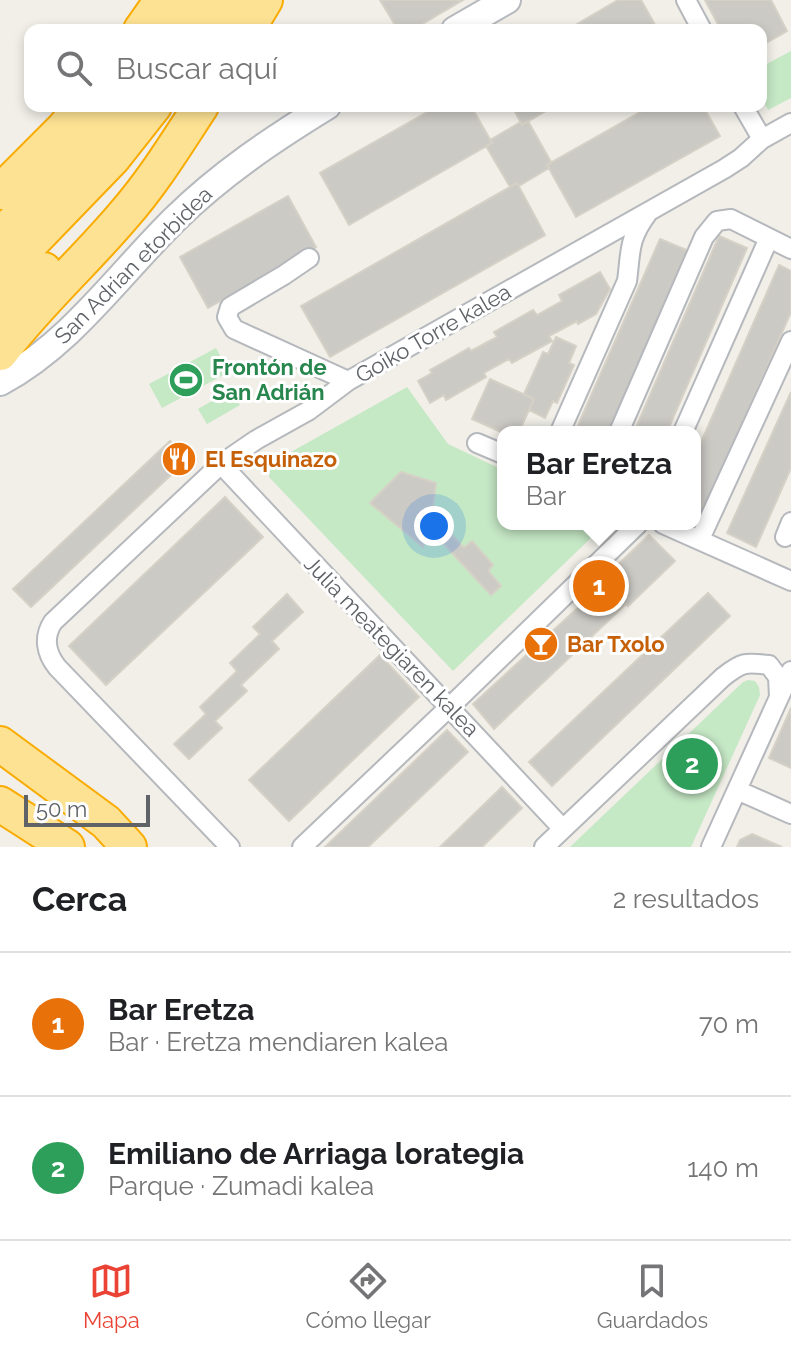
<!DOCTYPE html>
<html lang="es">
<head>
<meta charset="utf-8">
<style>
	body { margin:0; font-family:Raleway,sans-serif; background:#f6f6f6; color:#202124 }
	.scale { position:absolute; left:24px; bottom:20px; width:126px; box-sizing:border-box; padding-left:8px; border:4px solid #5f6368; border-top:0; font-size:22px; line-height:28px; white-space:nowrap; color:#5f6368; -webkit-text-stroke:6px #fff; paint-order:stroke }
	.you { position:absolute; left:434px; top:526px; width:28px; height:28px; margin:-20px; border:6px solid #fff; border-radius:50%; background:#1a73e8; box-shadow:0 0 0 12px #1a73e833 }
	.badge { display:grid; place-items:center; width:52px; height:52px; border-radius:50%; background:#ea4335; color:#fff; font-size:26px; font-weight:700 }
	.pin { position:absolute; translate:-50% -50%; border:4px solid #fff; box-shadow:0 2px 8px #0006 }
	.popup { position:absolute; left:497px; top:426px; width:204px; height:104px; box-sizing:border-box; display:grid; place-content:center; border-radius:16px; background:#fff; filter:drop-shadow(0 2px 6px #0005); font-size:26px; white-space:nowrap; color:#757577 }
	.popup b { font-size:30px; color:#202124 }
	.popup::after { content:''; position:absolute; left:50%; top:100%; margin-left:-16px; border:16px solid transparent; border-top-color:#fff }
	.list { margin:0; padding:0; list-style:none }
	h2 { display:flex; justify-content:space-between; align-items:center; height:104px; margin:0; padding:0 32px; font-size:34px }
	h2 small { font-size:26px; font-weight:400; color:#757577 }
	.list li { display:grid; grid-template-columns:52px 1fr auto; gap:24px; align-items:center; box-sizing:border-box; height:144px; padding:0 32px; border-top:2px solid #e0e0e0 }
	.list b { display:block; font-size:30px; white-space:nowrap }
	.list p { margin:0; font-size:26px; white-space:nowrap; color:#757577 }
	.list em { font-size:26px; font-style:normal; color:#757577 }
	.icon { flex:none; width:44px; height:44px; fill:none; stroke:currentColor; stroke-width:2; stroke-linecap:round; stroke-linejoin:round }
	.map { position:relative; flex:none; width:791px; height:847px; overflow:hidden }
	.search { position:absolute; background:#fff; box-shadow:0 4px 12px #0003; left:24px; right:24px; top:24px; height:88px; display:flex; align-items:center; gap:20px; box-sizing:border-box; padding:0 28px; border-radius:16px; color:#757577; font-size:30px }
	.sheet { height:392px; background:#fff }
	nav { display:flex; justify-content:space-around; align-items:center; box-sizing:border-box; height:112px; border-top:2px solid #e0e0e0; background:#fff; font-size:22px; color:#757577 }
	nav a { display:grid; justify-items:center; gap:4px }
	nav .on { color:#ea4335 }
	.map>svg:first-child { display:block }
</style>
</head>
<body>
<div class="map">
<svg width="791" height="847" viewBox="0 0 791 847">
	<rect width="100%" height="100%" fill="#f1efe8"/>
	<!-- green -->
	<path fill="#c5e8c5" d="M791,51v47l-23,12 -7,-14v-29z
		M216,348l13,24 -67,36 -13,-24z
		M407,387l41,57 55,26v54h92l1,9 -143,138 -184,-194 2,-12 11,-8z
		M231,390l9,15 -33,19 -9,-15z
		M748,680l7,1 4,6 1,8 -69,152h-121l173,-165z"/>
	<!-- building -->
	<path fill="#cccac5" stroke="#d6d1c6" stroke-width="2" d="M380,0h83l-51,30h-14z
		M618,0h23l17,30h-91z
		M705,0h66l16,31 -26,15v-16h-40z
		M438,106h33l21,37 -143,82 -29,-52z
		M512,106h42l-32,19z
		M651,106h52l17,30 -144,81 -29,-52z
		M528,121l23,41 -4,3 2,3 -30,18 -2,-3 -7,4 -24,-41 6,-3 -2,-3 17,-10 14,-8 1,3z
		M517,183l28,52 -215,122 -29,-51z
		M288,196l28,51 -108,61 -28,-51z
		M719,236l28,12 -80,184h-33z
		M660,239l29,12 -80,181h-34z
		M779,265l12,6v41l-92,210 -4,-2v-64z
		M600,272l10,17 -14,25 -18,10 -1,-3 -28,15 3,5 -40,22 -3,-4 -25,14 2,4 -40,23 -2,-5 -14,8 -12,-22 14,-8 -2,-3 39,-22 2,3 26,-14 -3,-5 39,-22 4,5 25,-14 -3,-6z
		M556,337l20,9 -7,17 5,2 -17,38 -4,-2 -8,17 -16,-8 5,-11 -10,-5 19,-42 5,2z
		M490,379l44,20 -15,33 -16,1 -31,-14z
		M791,392v76l-35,79 -29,-14z
		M170,441l18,18 -157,148 -18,-18z
		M401,472l35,11 -4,31 -9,33 -53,-44z
		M225,497l38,40 -157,148 -37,-39z
		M451,534l13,14 8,-7 21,24 -5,6 13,15 -10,9 -49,-53z
		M649,535l26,26 -47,45 -2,-2 -132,125 -21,-25 133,-122 -3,-3z
		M708,593l22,23 -178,170 -23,-24z
		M287,594l16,18 -31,29 7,8 -38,36 6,6 -32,30 7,7 -33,31 -15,-15 32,-30 -6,-7 37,-36 -7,-8 30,-29 -7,-7z
		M380,655l39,42 -130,124 -40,-41z
		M791,708v60l-22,-10z
		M447,730l21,22 -100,95h-43z
		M502,787l20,21 -40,39h-42z
		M752,834l30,13h-45l3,-7z"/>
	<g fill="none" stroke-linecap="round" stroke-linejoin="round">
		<!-- street casing -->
		<g stroke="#b5b8bc" stroke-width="22">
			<path id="street" d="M686,0l16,30
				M743,106l19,33
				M309,258l-25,17 -54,32 -3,10 7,12 114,52
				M560,432l67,-151c4,-30 1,-41 20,-67
				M619,432l85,-195 13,-16 14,-2 60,30
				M683,432l86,-194
				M477,443l26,11
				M221,464l342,365
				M663,524l128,57
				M785,537l6,-15
				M700,539l91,-198
				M737,790l54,24
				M230,847l-173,-180c-11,-14 -14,-30 -4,-45l168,-158 35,-24 52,-29 40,-30 376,-212 17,-11 21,-19 29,-16
				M302,847l158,-150 178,-173
				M544,847l179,-170c19,-15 22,-15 46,-12l9,12 1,20
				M711,847l80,-176"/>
		</g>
		<!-- secondary casing -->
		<g stroke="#b6babf" stroke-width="30">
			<path id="secondary" d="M455,30l52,-30
				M0,382c71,-38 118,-107 175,-163 46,-45 98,-80 152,-113"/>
		</g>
		<!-- highway casing -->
		<g stroke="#f9ab00" stroke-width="38">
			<path id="highway" d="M141,30l21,-30
				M175,30l20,-30
				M209,30l19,-30
				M247,30l18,-30
				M0,192l64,-64 18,-22
				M0,236c42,-41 81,-85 117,-130
				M0,275l113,-117 41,-52
				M0,311l44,-41
				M0,353c37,-49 83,-90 123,-137 30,-34 53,-72 78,-110
				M0,744l106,78 23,25
				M0,804l67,43"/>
		</g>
		<!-- street -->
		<use href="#street" stroke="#fff" stroke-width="18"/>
		<!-- secondary -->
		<use href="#secondary" stroke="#fff" stroke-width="26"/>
		<!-- highway -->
		<use href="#highway" stroke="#fde293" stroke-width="34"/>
	</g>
	<!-- icons -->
	<defs>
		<g id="stadium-disc" transform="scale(1.8)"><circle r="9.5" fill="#2e9e5b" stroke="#fff"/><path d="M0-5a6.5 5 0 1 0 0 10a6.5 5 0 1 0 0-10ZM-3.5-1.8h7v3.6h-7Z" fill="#fff"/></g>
		<g id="restaurant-disc" transform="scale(1.8)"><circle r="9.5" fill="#e8710a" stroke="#fff"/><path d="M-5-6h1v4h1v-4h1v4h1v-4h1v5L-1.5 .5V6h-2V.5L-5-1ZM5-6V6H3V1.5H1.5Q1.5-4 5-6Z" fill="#fff"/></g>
		<g id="bar-disc" transform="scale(1.8)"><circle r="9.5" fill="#e8710a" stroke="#fff"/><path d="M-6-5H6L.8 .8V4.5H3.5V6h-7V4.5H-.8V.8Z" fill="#fff"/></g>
	</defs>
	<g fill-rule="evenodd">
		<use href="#stadium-disc" x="186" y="380"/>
		<use href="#restaurant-disc" x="179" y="459"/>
		<use href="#bar-disc" x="541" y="644"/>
	</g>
	<g text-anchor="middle" stroke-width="6" stroke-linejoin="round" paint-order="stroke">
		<!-- street labels -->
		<g font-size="22" fill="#5f6368" stroke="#fff">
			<text transform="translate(133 265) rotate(-45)" y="8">San Adrian etorbidea</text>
			<text transform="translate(433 333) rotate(-30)" y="8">Goiko Torre kalea</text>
			<text transform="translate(392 646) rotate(46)" y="8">Julia meategiaren kalea</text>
		</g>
		<!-- leisure labels -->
		<g font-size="22" font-weight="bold" fill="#27864d" stroke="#fff" text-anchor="start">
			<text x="212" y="375">Frontón de<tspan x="212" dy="25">San Adrián</tspan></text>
		</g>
		<!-- food labels -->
		<g font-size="22" font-weight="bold" fill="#c56008" stroke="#fff" text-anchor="start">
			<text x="205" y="467">El Esquinazo</text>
			<text x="567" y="652">Bar Txolo</text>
		</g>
	</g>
</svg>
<div class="scale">50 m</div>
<div class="you"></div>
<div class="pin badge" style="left:599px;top:586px;background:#e8710a">1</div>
<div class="popup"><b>Bar Eretza</b>Bar</div>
<div class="pin badge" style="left:692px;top:764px;background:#2e9e5b">2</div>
<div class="search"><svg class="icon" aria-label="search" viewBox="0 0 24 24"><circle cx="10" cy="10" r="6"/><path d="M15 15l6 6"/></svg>Buscar aquí</div>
</div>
<section class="sheet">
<h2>Cerca<small>2 resultados</small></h2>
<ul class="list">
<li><span class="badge" style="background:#e8710a">1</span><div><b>Bar Eretza</b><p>Bar · Eretza mendiaren kalea</p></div><em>70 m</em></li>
<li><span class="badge" style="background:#2e9e5b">2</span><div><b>Emiliano de Arriaga lorategia</b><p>Parque · Zumadi kalea</p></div><em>140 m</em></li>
</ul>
</section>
<nav>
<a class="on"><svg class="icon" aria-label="map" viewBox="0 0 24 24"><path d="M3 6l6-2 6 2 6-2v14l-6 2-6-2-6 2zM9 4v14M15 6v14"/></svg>Mapa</a>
<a><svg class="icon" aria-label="directions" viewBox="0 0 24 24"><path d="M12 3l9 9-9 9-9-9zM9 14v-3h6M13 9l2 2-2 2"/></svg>Cómo llegar</a>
<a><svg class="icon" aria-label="saved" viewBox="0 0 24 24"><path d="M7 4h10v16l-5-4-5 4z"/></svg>Guardados</a>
</nav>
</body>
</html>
